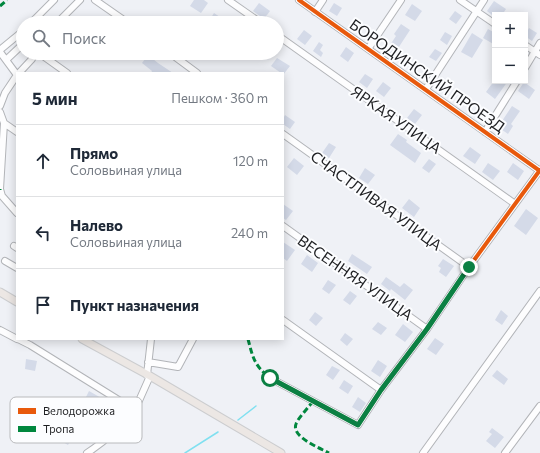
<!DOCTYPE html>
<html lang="ru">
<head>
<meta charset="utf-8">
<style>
	body { margin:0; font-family:Commissioner,sans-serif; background:#f2f2f3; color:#1f2937 }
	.controls { position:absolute; right:12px; top:12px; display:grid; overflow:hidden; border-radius:0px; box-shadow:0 2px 10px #0003 }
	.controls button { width:36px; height:36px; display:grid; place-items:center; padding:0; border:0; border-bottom:1px solid #e0e1e3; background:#fff; color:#1f2937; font:20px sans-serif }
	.stop { position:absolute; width:12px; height:12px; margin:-9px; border:3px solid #0b8043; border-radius:50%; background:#fff }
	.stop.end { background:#0b8043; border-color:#fff; box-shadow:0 1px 4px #0008 }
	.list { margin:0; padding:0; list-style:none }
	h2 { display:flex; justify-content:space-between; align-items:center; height:52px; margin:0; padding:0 16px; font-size:17px }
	h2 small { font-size:13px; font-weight:400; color:#747a83 }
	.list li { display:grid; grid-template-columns:26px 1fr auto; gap:12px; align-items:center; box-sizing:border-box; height:72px; padding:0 16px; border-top:1px solid #e0e1e3 }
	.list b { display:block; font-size:15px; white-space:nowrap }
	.list p { margin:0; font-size:13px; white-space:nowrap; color:#747a83 }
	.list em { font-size:13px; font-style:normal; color:#747a83 }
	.icon { flex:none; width:22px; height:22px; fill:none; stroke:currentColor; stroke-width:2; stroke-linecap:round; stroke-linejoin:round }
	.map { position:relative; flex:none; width:540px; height:453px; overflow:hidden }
	.search { position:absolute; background:#fff; box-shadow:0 2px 10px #0003; left:16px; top:16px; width:268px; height:44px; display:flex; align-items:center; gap:10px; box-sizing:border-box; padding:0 14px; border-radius:22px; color:#747a83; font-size:15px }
	.panel { position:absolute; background:#fff; box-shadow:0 2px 10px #0003; left:16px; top:72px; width:268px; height:268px; border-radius:0px }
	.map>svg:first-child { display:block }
</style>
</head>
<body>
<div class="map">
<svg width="540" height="453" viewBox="0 0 540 453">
	<rect width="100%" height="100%" fill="#eff1f6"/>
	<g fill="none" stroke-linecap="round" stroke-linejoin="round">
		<!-- stream -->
		<path stroke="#80e0f0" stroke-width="1.5" d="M238,420l18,-14
			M185,453l33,-21"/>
	</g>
	<!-- building -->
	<path fill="#d4dae8" d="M194,0h10l4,3 -7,10 -11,-7z
		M494,1l12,8 -4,6h-10l-5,-4z
		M259,3l11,8 -6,8 -11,-8z
		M334,3l8,5 -5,8 -8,-5z
		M412,4l10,7 -7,10 -10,-6z
		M455,11l7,5 -6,8 -7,-5z
		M214,13l9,6 -3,4h-8l-3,-2z
		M401,24l9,6 -17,26 -7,-5 10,-15 -2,-2z
		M529,28l8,5 -5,8 -7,-5z
		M488,29l7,4v12l-12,-7z
		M304,30l8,6 -7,9 -8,-6z
		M445,32l7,4 -5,9 -7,-5z
		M472,33l11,7 -11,18 -11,-6z
		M319,42l4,3 -3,5 3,3 -2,4 -8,-6z
		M346,47l8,6 -6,9 -8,-6z
		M435,49l7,4 -6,8 -7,-4z
		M148,55l10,8 15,10h-22l1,-2 -10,-8z
		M277,58l13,8 -7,9v-2h-2l-10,-7z
		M365,74l8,5 -6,9 -8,-6z
		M494,81h14l-13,18 -9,-7z
		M383,82l8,6 -7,9 -8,-6z
		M524,82l11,8 -6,9 -11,-8z
		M512,106l8,5 -9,13 2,2 -5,8 -10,-7z
		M414,109l8,6 -7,9 -8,-6z
		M285,115l10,7 -5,7 -7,-5v-5z
		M398,134l9,6 -1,2 15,11 -6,10 -25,-18z
		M329,143l7,4 -7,11 -7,-5z
		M470,147l11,8 -6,9 -12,-8z
		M294,158l10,8 -7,9 -10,-8z
		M429,159l7,5 -7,9 -7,-5z
		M488,163l12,8 -7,9 -11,-8z
		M513,163l11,8 -6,9 -11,-8z
		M365,168l10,7 -7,9 -9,-6z
		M409,199l11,9 -6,9 -12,-9z
		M283,204l10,7 -7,9 -3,-2z
		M526,209l12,9 -12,17 -12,-9z
		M283,242l12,8 -8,11 -4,-3z
		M352,254l20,13 -5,7 -19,-13z
		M307,255l11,8 -6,9 -11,-8z
		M443,259l11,7 -8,11 -7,-5 2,-4 -3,-2z
		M386,277l14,10 4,-4 9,7 -8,10 -14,-11 -1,2 -9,-7z
		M328,280l8,5 -7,9 -7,-5z
		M350,291l7,5 -7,9 -7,-5z
		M501,310l7,6 -6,9 -7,-5z
		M315,312l8,6 -7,8 -7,-6z
		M378,322l9,6 -6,7 -9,-6z
		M403,324l10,8 -8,10 -10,-7z
		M345,333l8,6 -6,7 -7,-6z
		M435,338l9,6 -8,11 -9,-6z
		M26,359l11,2 -2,10 -10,-2z
		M378,360l9,6 -7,11 -9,-6z
		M332,366l8,4 -7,10 -7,-5z
		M497,370l11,9 -4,6 -12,-9z
		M344,380l9,6 -5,8 -9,-6z
		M89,391l28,16 -3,6 -15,-8 -1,2 -13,-8z
		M358,397l8,6 -6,9 -8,-5z
		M64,425l11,7 -7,13 -12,-7z
		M492,428l12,9 -9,11 -9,-7 6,-7 -3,-2z"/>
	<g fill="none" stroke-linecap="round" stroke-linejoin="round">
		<!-- minor casing -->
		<g stroke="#b2b4b8" stroke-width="8">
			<path id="minor" d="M95,0l33,23
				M228,0l33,23
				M299,0l241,171
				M460,0l35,24
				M315,12l8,-12
				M31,23l23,-23
				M57,23l23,-23
				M277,35l238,169
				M525,45l15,10
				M368,49l33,-49
				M0,50l23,-19
				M0,52l17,23
				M39,53l28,20
				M170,53l27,20
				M6,60l17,-16
				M525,68l15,-25
				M19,73l13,-14v-6
				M426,89l58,-89
				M0,106l5,-13 12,-18
				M0,112l4,11 13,9
				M4,123l-4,66 2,7 15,17
				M485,132l32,-51
				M283,134l186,133
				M283,226l144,103
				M14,246l3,2
				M5,261l12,7
				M283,320l98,70
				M0,330l17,9
				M18,339l12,6 103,64c-15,20 -26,31 -46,44
				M148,362l30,5 15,-28
				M147,375l4,-36
				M270,378l88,47 23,-35 46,-61 42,-62 71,-97
				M133,409l5,-6 12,-27
				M423,453l117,-162
				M505,453l35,-47"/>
		</g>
		<!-- major casing -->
		<g stroke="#cccdcf" stroke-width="9">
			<path id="major" d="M0,292l17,10
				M82,339l68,37 131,77"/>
		</g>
		<!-- minor -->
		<use href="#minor" stroke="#fdfdfe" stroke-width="6"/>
		<!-- major -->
		<use href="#major" stroke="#ece7e4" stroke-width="7"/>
		<!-- quiet -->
		<path stroke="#00873e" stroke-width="3" stroke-dasharray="6 3" stroke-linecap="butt" d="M0,6l7,-6
			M0,190v-1
			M248,339c5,19 6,26 22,39
			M313,401c-4,6 -15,17 -17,23 -5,13 24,24 33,29"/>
		<!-- cycleway casing -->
		<g stroke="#fcfdff" stroke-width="6">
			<path id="cycleway" d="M299,0l241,171
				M270,378l88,47 23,-35 46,-61 42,-62 71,-97"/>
		</g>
		<!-- cycleway -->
		<use href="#cycleway" stroke="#e8590c" stroke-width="4"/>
	</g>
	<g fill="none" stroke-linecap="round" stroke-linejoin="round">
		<!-- route -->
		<path stroke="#0b8043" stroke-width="5" d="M270,378l88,47 23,-35 46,-61 42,-62"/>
	</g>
	<g text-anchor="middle" stroke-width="4" stroke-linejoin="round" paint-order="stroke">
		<!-- street labels -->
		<g font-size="15" fill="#1d1e21" stroke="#fcfdff">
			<text transform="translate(427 76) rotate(35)" y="5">БОРОДИНСКИЙ ПРОЕЗД</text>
			<text transform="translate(396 120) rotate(35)" y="5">ЯРКАЯ УЛИЦА</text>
			<text transform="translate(376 201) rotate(36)" y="5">СЧАСТЛИВАЯ УЛИЦА</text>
			<text transform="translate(355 278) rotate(35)" y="5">ВЕСЕННЯЯ УЛИЦА</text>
		</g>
	</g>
	<!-- legend -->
	<rect x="10" y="397" width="132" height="46" rx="6" fill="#fcfdff" stroke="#b9babc" stroke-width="1"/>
	<rect x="18" y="408" width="18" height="6" fill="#e8590c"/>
	<rect x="18" y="426" width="18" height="6" fill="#00873e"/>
	<g font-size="11" fill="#1d1e21">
		<text x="43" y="415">Велодорожка</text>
		<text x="43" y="433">Тропа</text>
	</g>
</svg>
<div class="controls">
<button>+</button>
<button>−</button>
</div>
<div class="stop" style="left:270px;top:378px"></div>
<div class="stop end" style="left:469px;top:267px"></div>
<div class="search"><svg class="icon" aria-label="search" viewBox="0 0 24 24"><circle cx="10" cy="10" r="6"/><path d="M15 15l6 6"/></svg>Поиск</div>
<section class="panel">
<h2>5 мин<small>Пешком · 360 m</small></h2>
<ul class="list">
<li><svg class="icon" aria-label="ahead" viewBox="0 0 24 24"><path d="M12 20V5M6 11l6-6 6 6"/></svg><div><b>Прямо</b><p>Соловьиная улица</p></div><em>120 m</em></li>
<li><svg class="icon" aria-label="left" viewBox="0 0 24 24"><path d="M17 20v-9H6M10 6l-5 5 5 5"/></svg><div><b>Налево</b><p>Соловьиная улица</p></div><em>240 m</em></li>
<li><svg class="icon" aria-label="arrive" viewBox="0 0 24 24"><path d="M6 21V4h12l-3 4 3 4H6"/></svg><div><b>Пункт назначения</b></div></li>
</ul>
</section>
</div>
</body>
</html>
